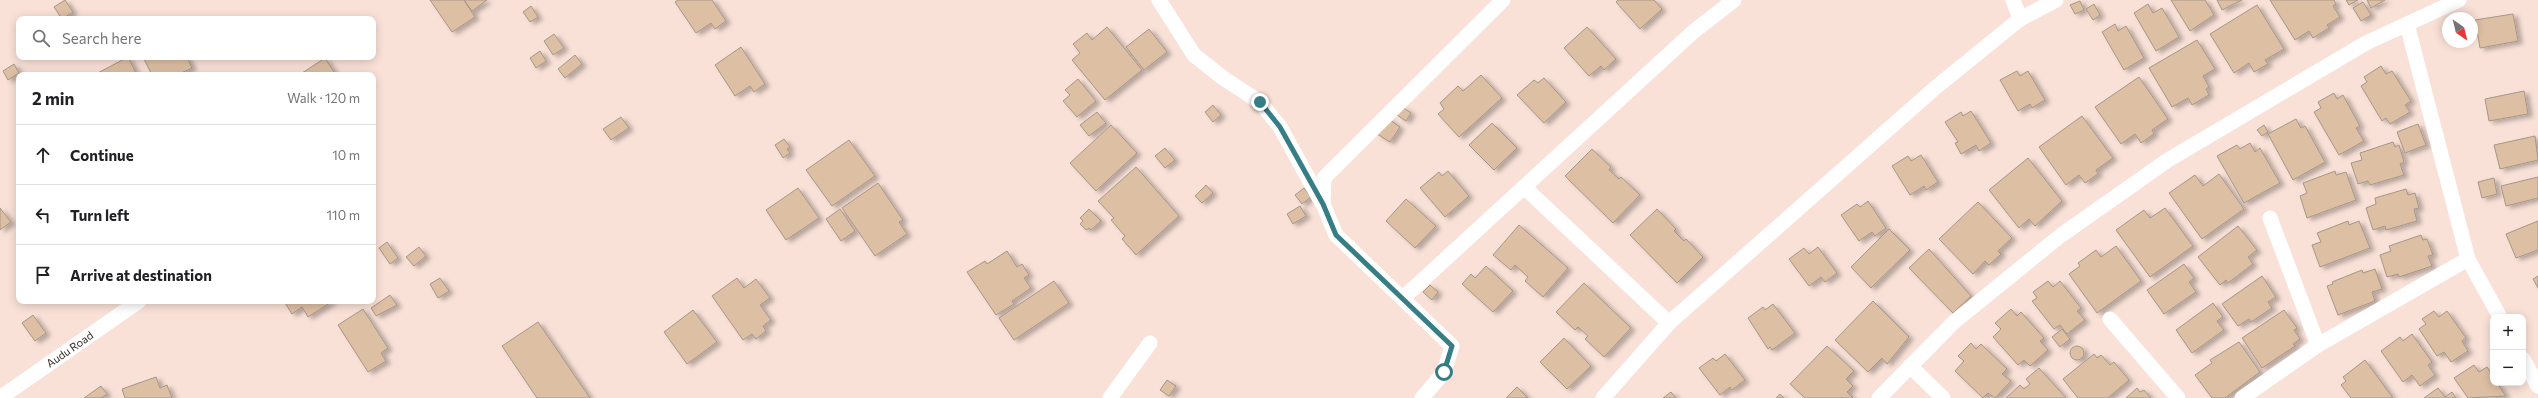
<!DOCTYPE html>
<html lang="en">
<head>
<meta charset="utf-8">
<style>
	body { margin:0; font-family:Commissioner,sans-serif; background:#f2f2f2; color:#202124 }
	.controls { position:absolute; right:12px; bottom:12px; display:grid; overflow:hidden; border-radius:8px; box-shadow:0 2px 10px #0003 }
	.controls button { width:36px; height:36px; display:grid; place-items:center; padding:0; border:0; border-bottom:1px solid #e0e0e0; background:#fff; color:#202124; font:20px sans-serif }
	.compass { position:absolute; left:2442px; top:12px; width:36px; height:36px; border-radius:50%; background:#fff; box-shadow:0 2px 10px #0003; rotate:145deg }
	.stop { position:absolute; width:12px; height:12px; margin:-9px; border:3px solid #367e86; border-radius:50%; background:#fff }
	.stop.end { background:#367e86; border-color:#fff; box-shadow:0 1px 4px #0008 }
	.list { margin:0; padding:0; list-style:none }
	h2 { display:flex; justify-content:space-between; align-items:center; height:52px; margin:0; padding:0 16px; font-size:17px }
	h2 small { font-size:13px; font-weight:400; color:#757577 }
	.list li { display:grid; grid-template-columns:26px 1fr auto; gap:12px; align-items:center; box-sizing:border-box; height:60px; padding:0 16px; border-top:1px solid #e0e0e0 }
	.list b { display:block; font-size:15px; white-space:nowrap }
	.list em { font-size:13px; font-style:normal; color:#757577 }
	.icon { flex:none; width:22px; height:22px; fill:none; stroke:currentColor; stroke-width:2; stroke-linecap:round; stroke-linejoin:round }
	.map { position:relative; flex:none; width:2538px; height:398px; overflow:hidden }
	.search { position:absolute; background:#fff; box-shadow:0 2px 10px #0003; left:16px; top:16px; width:360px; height:44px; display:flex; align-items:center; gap:10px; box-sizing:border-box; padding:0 14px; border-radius:8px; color:#757577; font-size:15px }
	.panel { position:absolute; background:#fff; box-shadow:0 2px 10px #0003; left:16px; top:72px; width:360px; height:232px; border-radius:8px }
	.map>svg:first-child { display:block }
</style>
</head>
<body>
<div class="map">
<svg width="2538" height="398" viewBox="0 0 2538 398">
	<defs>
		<filter id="shadow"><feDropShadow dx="4.5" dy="2.5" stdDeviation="2" flood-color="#0004"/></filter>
	</defs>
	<rect width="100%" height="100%" fill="#f9e1d7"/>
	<!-- building -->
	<path fill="#ddbfa3" stroke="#a79686" filter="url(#shadow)" d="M65,0l8,12 -11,7 -8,-12z
		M430,0h34l11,17 -23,15z
		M464,0h23l-15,11z
		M678,0h34l14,21 -11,8 -4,-6 -15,10 -21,-31z
		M1618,0h36l8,9 -22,20 -24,-27z
		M2171,0h34l9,15 -24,16z
		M2217,0h25l-20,10z
		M2270,0h64l2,4 -3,2 7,11 -13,8 2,3 -16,10 -4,-7 -14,9z
		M2346,0h12l-9,5z
		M2367,0h18l-14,8z
		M2080,1l4,9 -9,4 -5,-9z
		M2363,2l8,13 -10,6 -8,-13z
		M2094,4l6,11 -7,5 -7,-11z
		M2148,4l5,9 9,-5 17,29 -23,14 -22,-38z
		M2257,5l27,44 -19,11 3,4 -14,8 -5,-9 -15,10 -24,-39z
		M531,6l7,11 -8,5 -7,-10z
		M2513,14l5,27 -38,7 -5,-28z
		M2115,24l3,7 8,-5 18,32 -20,12 -22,-38z
		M1107,27l35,43 -37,30 -33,-40 8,-7 -7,-9 14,-11 5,7z
		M1587,27l29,32 -12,11 -3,-4 -12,10 -25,-28z
		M1149,29l18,23 -23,18 -18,-23z
		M554,34l10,14 -11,7 -9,-14z
		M2197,40l18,29 -12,7 6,11 -3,2 3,6 -17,10 -4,-7 -16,9 -23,-39z
		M741,47l24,37 -11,8 -4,-6 -15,10 -20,-31z
		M540,51l6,10 -10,7 -6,-10z
		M575,55l7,9 -17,14 -7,-9z
		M128,57l9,18h-43z
		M143,57h44l5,11 -15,7h-25z
		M325,58l11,17h-37z
		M14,64l5,9 -11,7 -5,-9z
		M2381,66l5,8 6,-3 19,30 -6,4 5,7 -20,12 -4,-6 -4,3 -21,-35 6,-4 -3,-5z
		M2017,71l3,5 8,-5 17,29 -13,8 -2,-4 -12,7 -18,-31z
		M1481,75l21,23 -43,39 -21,-23 6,-5 -4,-6 18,-17 5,5z
		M2139,77l29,42 -16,11 2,4 -13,9 -6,-9 -14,10 -26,-37z
		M1544,78l22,24 -22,21 -27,-28 17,-15 4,3z
		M1078,79l18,22 -19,16 -14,-16 7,-6 -5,-5z
		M2524,91l4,23 -39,7 -4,-22z
		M2334,93l3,6 6,-4 17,31 -4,2 8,13 -25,14 -25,-43 7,-4 -3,-6z
		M1213,105l8,10 -8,7 -8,-10z
		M1402,107l9,6 -5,8 -9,-6z
		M1971,111l20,32 -12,8 -3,-6 -15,9 -6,-11 3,-1 -13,-20 16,-10 2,4z
		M1097,112l9,11 -17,13 -9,-11z
		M2082,116l31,42 -17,12 2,4 -13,9 -6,-8 -13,10 -27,-38z
		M621,117l8,11 -18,12 -8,-11z
		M1387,118l13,9 -10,15 -13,-8z
		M2296,119l5,9 4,-2 20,36 -32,18 -25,-46z
		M1492,123l25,25 -23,22 -25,-25z
		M2418,124l8,21 -21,8 -8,-21z
		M1111,125l26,28 -41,38 -26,-28z
		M2264,125l4,7 -6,4 -5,-6z
		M2535,136l3,24 -38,9 -6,-24z
		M784,139l6,8 -3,2 3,4 -7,5 -8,-13z
		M849,140l26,36 -43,30 -26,-36z
		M2393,142l2,5 4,-2 5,17 -4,2 4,11 -34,10 -2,-4 -10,3 -7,-21 11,-3 -2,-7z
		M2250,143l5,9 5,-4 20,35 -36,20 -27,-47 20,-11 3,4z
		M1165,148l10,12 -10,8 -10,-12z
		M1592,149l19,18 -2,3 10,9 2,-2 19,18 -27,28 -48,-47z
		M1921,155l17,27 -12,8 -2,-4 -14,9 -18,-29 16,-10 3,5z
		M2028,158l34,43 -27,25 -6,-7 -10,9 -30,-38z
		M1136,167l43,49 -43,39 -14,-16 3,-3 -14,-16 3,-2 -16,-17z
		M1448,171l21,25 -24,21 -25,-29 19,-16 3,4z
		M2335,171l1,4 10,-3 10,28 -49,18 -7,-22 7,-3 -4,-10z
		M2219,174l25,35 -42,30 -33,-46 26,-18 8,11z
		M2538,177v21l-32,8 -5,-20z
		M2494,178l3,16 -15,4 -4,-16z
		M878,183l25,37 -4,2 8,12 -32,22 -33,-48z
		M1206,185l7,8 -11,10 -7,-7z
		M798,188l21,30 -33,22 -20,-30z
		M1304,188l7,9 -9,7 -7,-9z
		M2406,189l2,6 7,-2 4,15 -5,1 3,12 -31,9 -1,-4 -12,4 -7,-22 10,-4 -1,-6z
		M1406,199l30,27 -21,22 -29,-27z
		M1868,201l18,27 -11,8 -3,-4 -13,9 -18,-26 16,-11 3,3z
		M1978,202l34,36 -14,13 3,3 -12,11 -4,-4 -12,13 -34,-35z
		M1300,206l6,10 -13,8 -6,-10z
		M0,208l11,14 -11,8z
		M2165,208l28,38 -43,31 -34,-47 28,-20 6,8z
		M840,209l15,22 -14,10 -15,-22z
		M1089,209l12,12 -10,9 -2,-2 -3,2 -6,-6 3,-3 -3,-3z
		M1657,209l19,20 -2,2 10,10 2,-2 17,18 -26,26 -47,-48z
		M2348,221l1,4 10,-4 11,27 -50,19 -8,-22 9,-3 -4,-9z
		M2538,221v29l-22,8 -10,-24z
		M1519,225l49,43 -25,29 -18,-16 3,-4 -13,-12 -4,5 -18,-15z
		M2238,226l19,24 -9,7 5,7 -25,19 -2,-3 -6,5 -22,-28z
		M1889,229l21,21 -39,38 -20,-21z
		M2421,235l2,5 4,-1 6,16 -5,1 4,10 -33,11 -1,-3 -11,3 -7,-22 11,-4 -2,-5z
		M387,242l11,16 -8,6 -11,-16z
		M2116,246l25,35 -44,32 -28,-39 11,-8 -2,-3 18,-13 5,7z
		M419,247l7,9 -12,10 -8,-9z
		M1818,247l19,26 -12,9 -4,-5 -12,9 -20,-27 15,-11 5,6z
		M1929,249l42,47 -18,17 -44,-45z
		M1007,251l10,16 5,-3 7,11 -5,3 7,10 -19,13 2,3 -18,11 -29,-43 18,-11 2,3z
		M2184,264l10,14 -5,4 7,10 -32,22 -17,-24z
		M1486,266l27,25 -20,21 -31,-28 9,-10 4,4z
		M2375,269l7,20 -10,3 3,9 -37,14 -11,-29 6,-2 -1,-2 30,-12 1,3z
		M2262,276l14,21 -8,5 4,6 -21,14 -2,-3 -11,7 -16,-22z
		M2538,276v12l-5,-9z
		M440,278l9,13 -11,7 -8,-14z
		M737,278l7,10 12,-9 14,19 -10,7 11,15 -8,6 3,5 -10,8 -4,-5 -9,6 -31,-44z
		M1054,281l15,22 -55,37 -15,-22z
		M2048,281l5,6 7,-6 21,27 -4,3 8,9 -18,14 -7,-9 -6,4 -22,-28 5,-3 -4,-6z
		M1584,283l47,45 -27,29 -19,-18 3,-3 -10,-9 -3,3 -19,-18z
		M1430,285l8,7 -6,8 -9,-8z
		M390,295l7,10 -21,11 -5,-8z
		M284,301h49l-25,16 -6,-10 -10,7z
		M1873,301l36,36 -22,27 -5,-6 -14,14 -33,-32z
		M2213,303l10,14 -6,4 7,9 -32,23 -16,-23z
		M1773,304l22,29 -23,17 -2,-3 -2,2 -20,-31 15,-11 2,3z
		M363,309l25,39 -7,5 5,8 -18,11 -30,-47z
		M2011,309l6,7 4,-4 23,26 -4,3 8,9 -18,16 -6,-6 -6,5 -25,-28 8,-8 -6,-6z
		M693,310l24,32 -30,22 -23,-32z
		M2284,310l13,18 -3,2 6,9 -7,5 2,2 -33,22 -20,-30z
		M2434,311l5,6 8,-6 19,27 -4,3 6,10 -17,11 -7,-10 -7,4 -18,-27 7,-5 -4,-5z
		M33,315l13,18 -11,8 -13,-18z
		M538,322l52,76h-53l-35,-52z
		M2062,329l8,10 -10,8 -8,-10z
		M2412,334l20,28 -4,3 7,10 -15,11 -8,-11 -9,7 -22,-31 19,-14 3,4z
		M1564,338l27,28 -24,23 -27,-27z
		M2239,342l21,30 -35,26h-13l-17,-23 17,-12 -2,-3z
		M1971,343l5,6 5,-5 26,25 -5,5 9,7 -16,17 -7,-5 -5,5 -28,-27 9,-10 -6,-5z
		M2070 353a7 7 0 1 1 14 0a7 7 0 1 1-14 0Z
		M1827,346l27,25 -8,8 7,7 -6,6 6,6h-48l-15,-14z
		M1725,354l20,26 -13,10 -2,-3 -10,8 -21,-27 14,-10 3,3z
		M2094,354l3,4 4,-3 9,10 4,-3 15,18 -21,18h-30l-15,-19z
		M2365,360l28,38h-42l-10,-13 5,-4 -3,-4z
		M2474,365l5,7 8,-5 6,9v7h4l9,13 -38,2 -14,-20z
		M2039,368l27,30h-60l14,-13 4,4 6,-5 -4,-5z
		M156,377l4,11 7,-3 5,13h-47l-3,-9z
		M1167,380l9,6 -7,10 -9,-6z
		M101,386l6,8 -6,4h-17z
		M1517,387l11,11h-22z
		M2137,388l3,4 4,-2 7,8h-25z
		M2438,388l7,9 7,-5 4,6h-32z
		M1671,392l5,6h-13z
		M1780,394l4,4h-8z"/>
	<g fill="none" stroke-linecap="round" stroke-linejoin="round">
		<!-- minor -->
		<g stroke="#fff" stroke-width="15">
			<path d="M1159,0l35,55 29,23 37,24 20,25 42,76"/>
			<path d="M2013,0l7,19"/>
			<path d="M2407,24l61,235 32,58"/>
			<path d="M1524,187l145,136"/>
			<path d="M2270,218l48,127"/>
			<path d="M1403,298l290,-266 41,-32"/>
			<path d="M2110,319l68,79"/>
			<path d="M2523,359l15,27"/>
			<path d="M1910,366l33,32"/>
			<path id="s1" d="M0,398l139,-97"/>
			<path d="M1110,398l40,-55"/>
			<path d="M1422,398l22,-26 8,-26 -116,-111 -13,-31 1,-26 179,-178"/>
			<path d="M1603,398l66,-75 266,-235 85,-69 36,-19"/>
			<path d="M1879,398l75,-76 106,-86 108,-76 198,-117 93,-43"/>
			<path d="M2242,398l76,-53 150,-86"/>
		</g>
	</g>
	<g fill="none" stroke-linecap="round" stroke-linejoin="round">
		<!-- route -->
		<path stroke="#367e86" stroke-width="5" d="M1260,102l20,25 43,77 13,31 116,111 -8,26"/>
	</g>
	<g text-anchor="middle" stroke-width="3" stroke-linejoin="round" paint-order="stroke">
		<!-- street labels -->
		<g font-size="11" fill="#322925" stroke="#f9e1d7">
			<text dy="4" stroke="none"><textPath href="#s1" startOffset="85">Audu Road</textPath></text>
		</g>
	</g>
</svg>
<div class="controls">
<button>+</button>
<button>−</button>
</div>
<svg class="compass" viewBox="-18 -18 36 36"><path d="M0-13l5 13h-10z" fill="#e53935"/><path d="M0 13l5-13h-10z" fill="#757577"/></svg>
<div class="stop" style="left:1444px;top:372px"></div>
<div class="stop end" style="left:1260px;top:102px"></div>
<div class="search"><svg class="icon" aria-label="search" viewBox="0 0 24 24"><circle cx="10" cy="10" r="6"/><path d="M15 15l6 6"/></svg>Search here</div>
<section class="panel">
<h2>2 min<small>Walk · 120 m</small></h2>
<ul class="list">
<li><svg class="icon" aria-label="ahead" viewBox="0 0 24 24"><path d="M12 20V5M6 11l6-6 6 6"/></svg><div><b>Continue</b></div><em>10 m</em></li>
<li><svg class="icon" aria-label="left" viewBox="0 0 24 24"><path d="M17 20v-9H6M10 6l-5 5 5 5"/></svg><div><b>Turn left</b></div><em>110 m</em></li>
<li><svg class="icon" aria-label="arrive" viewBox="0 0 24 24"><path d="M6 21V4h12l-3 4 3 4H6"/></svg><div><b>Arrive at destination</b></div></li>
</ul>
</section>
</div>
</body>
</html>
